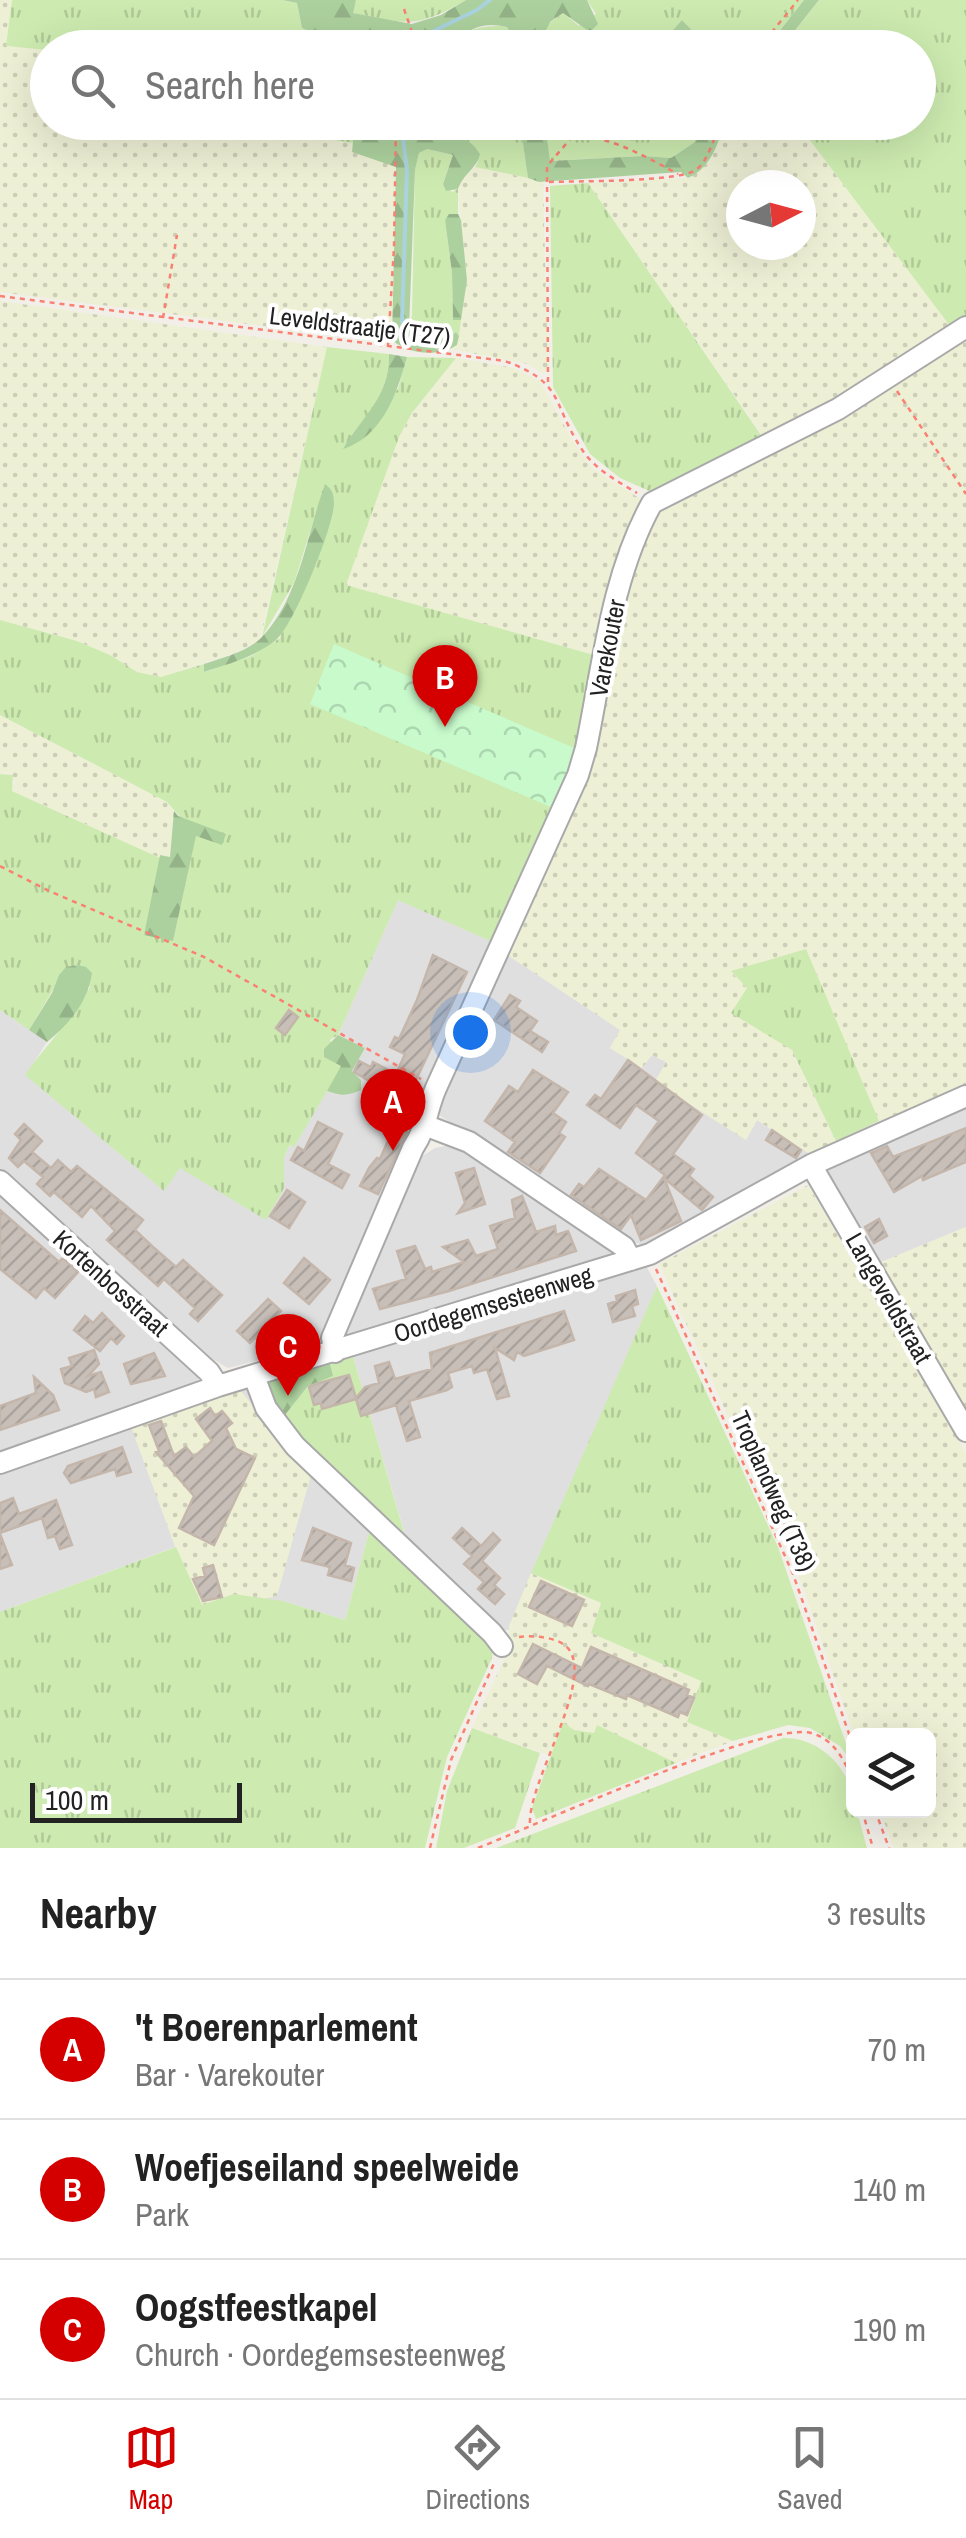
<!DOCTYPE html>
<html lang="en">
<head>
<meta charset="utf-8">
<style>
	body { margin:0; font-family:"Archivo Narrow",sans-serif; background:#f6f6f6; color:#222 }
	.controls { position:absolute; right:30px; bottom:30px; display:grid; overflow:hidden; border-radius:15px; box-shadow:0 10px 40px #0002 }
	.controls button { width:90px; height:90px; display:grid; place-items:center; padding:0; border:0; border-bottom:2px solid #e0e0e0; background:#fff; color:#222; font:50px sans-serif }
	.compass { position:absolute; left:726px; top:170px; width:90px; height:90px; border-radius:50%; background:#fff; box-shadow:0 10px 40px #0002; rotate:84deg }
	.scale { position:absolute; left:30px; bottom:25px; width:212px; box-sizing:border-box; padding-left:10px; border:5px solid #222; border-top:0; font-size:28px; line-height:35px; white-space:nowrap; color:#222; -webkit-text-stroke:8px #fff; paint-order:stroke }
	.you { position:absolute; left:470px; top:1032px; width:35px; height:35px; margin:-25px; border:8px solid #fff; border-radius:50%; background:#1a73e8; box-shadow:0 0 0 15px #1a73e833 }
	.badge { display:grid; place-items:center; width:65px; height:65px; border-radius:50%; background:#d40000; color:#fff; font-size:32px; font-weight:700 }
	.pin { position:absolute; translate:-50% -82px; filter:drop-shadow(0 2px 5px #0008) }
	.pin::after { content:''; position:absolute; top:52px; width:35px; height:30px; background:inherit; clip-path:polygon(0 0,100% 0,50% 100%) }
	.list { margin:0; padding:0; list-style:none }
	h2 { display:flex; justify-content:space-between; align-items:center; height:130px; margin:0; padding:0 40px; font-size:42px }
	h2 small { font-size:32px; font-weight:400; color:#767676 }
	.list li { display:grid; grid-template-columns:65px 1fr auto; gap:30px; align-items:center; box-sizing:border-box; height:140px; padding:0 40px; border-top:2px solid #e0e0e0 }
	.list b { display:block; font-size:38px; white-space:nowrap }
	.list p { margin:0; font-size:32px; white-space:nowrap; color:#767676 }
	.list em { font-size:32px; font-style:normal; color:#767676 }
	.icon { flex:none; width:55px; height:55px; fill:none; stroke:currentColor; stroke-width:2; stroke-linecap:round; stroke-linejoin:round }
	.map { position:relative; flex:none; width:966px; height:1848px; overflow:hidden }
	.search { position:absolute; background:#fff; box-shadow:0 10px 40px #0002; left:30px; right:30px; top:30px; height:110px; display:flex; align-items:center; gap:25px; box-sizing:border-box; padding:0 35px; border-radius:55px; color:#767676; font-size:38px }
	.sheet { height:550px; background:#fff }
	nav { display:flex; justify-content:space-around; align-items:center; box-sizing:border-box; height:140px; border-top:2px solid #e0e0e0; background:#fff; font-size:28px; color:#767676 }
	nav a { display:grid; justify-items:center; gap:5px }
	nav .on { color:#d40000 }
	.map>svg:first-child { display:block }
</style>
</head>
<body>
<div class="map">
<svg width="966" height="1848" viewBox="0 0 966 1848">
	<defs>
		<pattern id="farmland-dots" width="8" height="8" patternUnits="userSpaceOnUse" patternTransform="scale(2.5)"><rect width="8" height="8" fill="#eef0d5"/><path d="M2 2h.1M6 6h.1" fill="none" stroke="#ccceb7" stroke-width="1.8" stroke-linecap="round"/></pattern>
		<pattern id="grass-tufts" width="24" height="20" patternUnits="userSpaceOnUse" patternTransform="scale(2.5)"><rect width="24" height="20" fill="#cdebb0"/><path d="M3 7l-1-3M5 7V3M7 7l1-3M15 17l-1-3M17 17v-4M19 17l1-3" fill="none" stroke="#b0c997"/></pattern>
		<pattern id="forest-firs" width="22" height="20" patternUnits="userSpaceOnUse" patternTransform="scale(2.5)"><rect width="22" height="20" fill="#add19e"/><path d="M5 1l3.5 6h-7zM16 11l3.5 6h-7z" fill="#95b388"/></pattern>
		<pattern id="park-crowns" width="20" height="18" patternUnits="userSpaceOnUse" patternTransform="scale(2.5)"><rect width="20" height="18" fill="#c8facc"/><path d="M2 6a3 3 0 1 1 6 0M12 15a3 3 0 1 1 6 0" fill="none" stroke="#acd6af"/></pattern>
		<pattern id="building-hatch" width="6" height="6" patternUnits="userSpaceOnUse" patternTransform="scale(2.5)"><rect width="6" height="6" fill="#c7bfb8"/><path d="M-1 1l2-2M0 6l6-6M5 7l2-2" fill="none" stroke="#aba49e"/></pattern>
	</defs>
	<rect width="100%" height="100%" fill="#f2efe9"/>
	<!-- residential -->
	<path fill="#e0dfdf" d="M398,899l99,45 -177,401 -92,23 -14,-8 -214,-189v-161l47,32 -21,33 137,115 17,-22 104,20v-31l6,-12 4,1 33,-55 11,4 27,-47 -27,-13z
		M503,952l118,78 -11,18 32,19 10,-12 15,7 -12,19 91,58 11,-19 56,36 -168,90 -17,-6 -195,-129z
		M966,1104v123l-87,36 -57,-93z
		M446,1146l12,3 151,101 5,8 -267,78 -2,-5 71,-171 19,-12z
		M0,1190l200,185 -6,14 -194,65z
		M646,1266l11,20 -148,344h-9l-107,-93 11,-6 -52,-178z
		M246,1387l125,138 -26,95 -62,-19 -81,4 -27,-58 -175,65v-144z"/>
	<!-- farmland -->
	<path fill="url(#farmland-dots)" fill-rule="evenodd" d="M0,0h12l-5,46 40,4 1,72 189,1 116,20 -1,9 44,14 -4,174 4,3 -396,-51z
		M727,123h70l156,207 -187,111 -178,-258 100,-5 21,-16zM741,185h60v60h-60z
		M475,167l68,14 5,190 -4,3 -16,-10 -77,-15 6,-4 2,-9 8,-56 -9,-91 4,-13z
		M0,301l327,46 -67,293 -25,13 -74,24 -24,-5 -27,-17 -33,-14 -77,-21z
		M966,333v753l-87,35 -73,-171 -75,22 16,16 45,62 44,91 -23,15 -56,-36 -11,20 -91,-58 11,-20 -14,-7 -10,13 -32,-20 10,-18 -117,-78 118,-356 34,-88z
		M456,358l58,10 26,13 31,57 21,30 50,32 -41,157 -256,-72 54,-148 13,-23z
		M0,715l167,87 7,9 -4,47 -9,-3 -1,3 -149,-68 4,-8 -7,-10 -8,2z
		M808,1185l158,268v395h-72l-14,-37 48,-1v-74l-74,-1 -60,-173 -135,-298z
		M966,1227v186l-87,-150z
		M240,1390l71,85 -34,121 -78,16 -69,-188z
		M531,1573l71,31 -10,29 110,48 -14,41 45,19 -57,22 -78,-37 -3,7 -21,-3 -11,-7 -12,33 -79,-28 37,-79v-23z"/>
	<!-- grass -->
	<path fill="url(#grass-tufts)" d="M12,0h270l15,3 5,25 35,11 67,3 -1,6h-355l-1,2 -41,-4z
		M356,0h110c-51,30 -59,23 -114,13z
		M587,0h217l-37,47h-59l-26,-27 -19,21 5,6 -239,1c14,-12 59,-26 78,-21l12,19 44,-33 16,13 17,-12z
		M819,0h147v321l-13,9 -156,-207 121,-1v-74h-136z
		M237,123h140l-19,4 -5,16z
		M430,123h90l8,55 -53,-11 3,-5 -49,-33z
		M545,123h76l10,18 22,-13 -3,-5h77l-3,5 -10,-5 -19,19 -24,16 -28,-2 -94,5z
		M427,149l26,6 -10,29 9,8 6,-3v25h-9l-4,6 7,53 1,47h8l-2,16 -3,-4c-14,11 -35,11 -47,-3l3,-14 3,-145 4,-17z
		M588,183l177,258 -111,52 -34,-15 -30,-24 -37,-67 -3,-201z
		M327,347l62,7c1,33 -16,56 -37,80l46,-45 9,-32 49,1 -44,55 -13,24 -53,148 255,72 -16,76 -88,211 -99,-44 -60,135 -8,5 12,26 -48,81 -4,-2 -6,12v31l-18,32 -86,-52 -16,23 -139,-116c21,-31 48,-55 65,-88l-12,-22 -12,3 -37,62 -29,-20v-236l13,1 -1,16 148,67 -15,77 28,5 23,-105 -29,-33 -167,-87v-95l77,21 33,14 27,17 24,5 43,-13 1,8 46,-16 29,-18 45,-154 -31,99 -32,54z
		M806,949l73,172 -43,20 -44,-91 -61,-37 16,-25 -16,-17z
		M657,1286l121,261 75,217 -13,-18 -30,-18 -22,-3 -55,16 -46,-19 14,-41 -110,-48 10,-30 -70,-30z
		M352,1353l52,179 -11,5 -112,-117 48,-60z
		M371,1525l122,122 -1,11 -45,99 -22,91h-425v-236l176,-65 26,58 32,-11 49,7 62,19z
		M563,1722l11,8 20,3 3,-8 79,38 -140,56 -4,-11z
		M472,1728l68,25 -25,75 -51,20h-28l11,-57z
		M783,1738c39,-1 71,34 71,72l3,1 10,37h-371z"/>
	<!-- forest -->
	<path fill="url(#forest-firs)" d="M282,0h74l-3,13 59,11 29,-9 25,-15h121l11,24 -8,8 -27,-19 -13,9 -8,17 -23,7 -12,-19c-20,-5 -37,-1 -50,15l-19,-1 -9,6h-26v-5c-33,-4 -71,1 -101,-14l-5,-25z
		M804,0h15l-37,47h-15z
		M682,20l26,27h-40l-5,-6z
		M430,122l-1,7c20,4 40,6 51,25 -3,14 -16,19 -22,35l-12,2 -3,-7 10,-29 -26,-6 -8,4 -4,17 -6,159c12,14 34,14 47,3l3,4 -2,9c-18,12 -48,10 -65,-5l4,-173 -44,-15 2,-20 4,-5 19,-4z
		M520,123h25l5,38 93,-5 28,2 24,-16 19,-19 10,5c-9,21 -14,40 -36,50l-7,-6 -142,10 -11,-4z
		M621,123h29l3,5 -5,10 -17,3z
		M449,214h9l3,6 6,60 -6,40h-8l-1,-47 -7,-53z
		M389,354l18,3c-10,37 -25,80 -64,92 20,-34 47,-52 46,-95z
		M325,484c7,5 9,10 9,20 -1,24 -40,121 -58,136 -21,17 -47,24 -72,32v-8c18,-6 43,-12 57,-26 39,-40 46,-105 64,-154z
		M174,811l4,5 48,18 -4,11 -26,-9 -23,105 -29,-6 16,-80 10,2z
		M78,965l8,2 6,6c-4,29 -23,51 -45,69l-18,-12 23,-37 7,-18 7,-8z
		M338,1035l27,13 -13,23 9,9v10c-13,6 -21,6 -34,1l14,-25 -17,-9v-8z
		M329,1360l4,16 -25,10 -27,34 -17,-35 3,-4z"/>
	<!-- park -->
	<path fill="url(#park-crowns)" d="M334,644l247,107 -23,59 -248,-106z"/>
	<!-- water -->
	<path fill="#aad3df" d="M590,123h29v7l-14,10 -10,-3z"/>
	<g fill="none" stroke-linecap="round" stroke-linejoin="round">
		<!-- stream -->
		<path stroke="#aad3df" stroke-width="4" d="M416,48l1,-9 60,-29 13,-10
			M401,122l6,48 -5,152"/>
	</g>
	<!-- building -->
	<path fill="url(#building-hatch)" stroke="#c4b6ab" stroke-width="2.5" d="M433,955l34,17 -53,112 7,4 -6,19 -7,-3 -13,23 -19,-11 13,-23 -35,-21 5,-11 12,6 2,-5 23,12 9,-20 -15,-7 5,-10 4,2 18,-39z
		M510,995l10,6 -4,6 21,14 -7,10 18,11 -6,10 -48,-32z
		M289,1010l9,7 -13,18 -9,-7z
		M628,1060l74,55 -29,39 21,15 -5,7 24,21 -11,13 -38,-32 17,43 -40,19 -10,-25 -10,14 -50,-34 8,-11 5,3 15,-18 47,31 19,-25 -29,-22 23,-32 -23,-16 -16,23 -33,-23 8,-10 6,4z
		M533,1070l35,22 -15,21 13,9 -7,11 6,4 -25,36 -32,-21 7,-10 -30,-21 24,-35 9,6z
		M318,1122l24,12 -14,30 21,11 -7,13 -51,-28 7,-13 6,4z
		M24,1124l18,17 -10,11 19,16 7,-8 13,12 6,-6 66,54 -8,10 18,17 23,20 7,-7 39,35 -24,26 -8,-7 5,-6 -31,-29 -6,7 -51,-46 8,-9 -24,-25 -9,11 -28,-25 -4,4 -13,-12 6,-7 -19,-16 -6,6 -9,-9 12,-18 -6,-6z
		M394,1127l13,5 -29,62 -18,-8 9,-18 8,-10 3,1z
		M966,1128v34l-43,18 -1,-4 -28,16 -23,-39 16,-7 6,11z
		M772,1130l29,20 -5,8 -30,-18z
		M474,1168l11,36 -27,9 7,-10 -9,-30z
		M287,1190l18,12 -16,26 -19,-12z
		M522,1196l14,36 19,-6 1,9 12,-4 8,20 -127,40 -69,18 -7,-20 33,-10 -9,-28 18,-5 10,23 6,-2 1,5 32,-10 -21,-15 25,-7 8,16 22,-7 -8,-23 25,-8 -3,-18z
		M0,1210l59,52 4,-4 15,14 -23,26 -11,-10 -8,10 -36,-29z
		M879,1219l8,17 -13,7 -9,-16z
		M304,1258l26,22 -21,24 -25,-21z
		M635,1290l3,14 -6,2 3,10 -22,6 -5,-18 9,-3 -1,-5z
		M268,1299l13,12 -31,32 -13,-12z
		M564,1311l10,29 -50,16 -7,-4 -3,8 -19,-12 14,48 -12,3 -10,-30 -13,4 -2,-7 -24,7 4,14 -5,3 -38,11 11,36 -13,4 -11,-36 -35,11 -5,-17 -34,10 -1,-6 -7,2 -5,-18 10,-4 30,-8 7,23 9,-11 14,-4 -4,-17 14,-4 6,17 37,-10 -2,-16z
		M102,1313l22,23 -7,8 -6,-6 -11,13 -26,-21 11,-14 8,7z
		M94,1350l5,14 -11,12 13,-4 8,20 -13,5 -2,-8 -8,3 -21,-9 -4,-14 11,-3 -3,-8z
		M154,1353l11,23 -34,8 -7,-20z
		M34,1377l19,18 6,15 -59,20v-24l36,-13z
		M210,1408l5,8 7,-5 10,12 -6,5 10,21 19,9 -41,87 -35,-17 15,-32 -38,-44 3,-1 -10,-26 12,-4 13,35 12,-9 8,10 18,-16 -16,-22z
		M122,1447l9,25 -14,4 -2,-7 -44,14 -7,-10 4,-7z
		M13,1498l6,16 37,-14 16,45 -12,4 -5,-13 -7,2 -6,-20 -42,15v-30z
		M313,1528l38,15 -6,22 9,3 -3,13 -23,-6 2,-8 -28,-7z
		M462,1528l19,18 12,-13 7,7 -18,21 18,17 -6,7 10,9 -9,10 -17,-15 6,-7 -20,-18 8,-8 -19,-18z
		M0,1534l12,31 -12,4z
		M213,1565l9,32 -19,4 -10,-22 12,-3 -2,-8z
		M541,1581l43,19 -12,26 -43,-19z
		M533,1644l49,24 9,-21 98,43 -2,5 7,3 -7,17 -7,-3 -2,5 -51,-22 -1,4 -37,-15 -1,2 -41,-20 -10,18 -19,-10z"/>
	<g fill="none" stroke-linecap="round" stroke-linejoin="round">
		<!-- minor casing -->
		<g stroke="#a9a9a9" stroke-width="24">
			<path id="minor" d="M427,1126l42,16 155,105 7,13
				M811,1165l155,266
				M0,1181l209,191 9,14
				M335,1352l-3,-14 81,-190c14,-21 13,-37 23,-60l142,-313 8,-27c17,-82 25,-171 66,-245l186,-94 128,-82
				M254,1376l12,32 29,38 197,187 10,13
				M0,1463l218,-77 432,-132 161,-89 155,-69"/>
		</g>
		<!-- path -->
		<path stroke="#fa8072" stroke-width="2.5" stroke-dasharray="5 5" stroke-linecap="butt" d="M404,9l7,20 -4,19
			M759,48l39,-48
			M575,135c37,2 71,22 103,39
			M549,182c28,-1 124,0 145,-11 14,-7 20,-35 27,-49
			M0,296l505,65c60,22 46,41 76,87 12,20 36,33 56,45
			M163,318l14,-83
			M388,346l6,-99 2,-125
			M548,382l-1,-216 38,-44
			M897,391l69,103
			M0,866l49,25 155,66 217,122
			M656,1269l137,305 61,174
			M519,1637c15,-2 43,0 51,14 22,35 -43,132 -40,174
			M862,1810l11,38
			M875,1810l14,38
			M430,1848l21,-88 44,-99
			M478,1848c58,-23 286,-127 333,-115 24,6 35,30 43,51"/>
		<!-- minor -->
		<use href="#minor" stroke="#fff" stroke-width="20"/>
	</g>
	<g text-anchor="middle" stroke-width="8" stroke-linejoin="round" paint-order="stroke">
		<!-- street labels -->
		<g font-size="25" fill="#222" stroke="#fff">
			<text transform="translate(360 326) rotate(7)" y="9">Leveldstraatje (T27)</text>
			<text transform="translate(607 648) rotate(-79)" y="9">Varekouter</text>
			<text transform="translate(111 1283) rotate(42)" y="9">Kortenbosstraat</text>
			<text transform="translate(889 1298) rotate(60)" y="9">Langeveldstraat</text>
			<text transform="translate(493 1304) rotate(-17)" y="9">Oordegemsesteenweg</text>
			<text transform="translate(774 1491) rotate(66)" y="9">Troplandweg (T38)</text>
		</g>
	</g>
</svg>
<div class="controls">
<button><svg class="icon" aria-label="layers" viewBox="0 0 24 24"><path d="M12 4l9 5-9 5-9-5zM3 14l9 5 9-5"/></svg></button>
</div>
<svg class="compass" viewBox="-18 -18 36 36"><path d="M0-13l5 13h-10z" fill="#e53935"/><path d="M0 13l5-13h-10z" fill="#767676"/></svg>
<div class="scale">100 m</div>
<div class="you"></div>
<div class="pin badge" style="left:393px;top:1151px">A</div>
<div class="pin badge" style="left:445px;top:727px">B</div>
<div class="pin badge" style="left:288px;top:1396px">C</div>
<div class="search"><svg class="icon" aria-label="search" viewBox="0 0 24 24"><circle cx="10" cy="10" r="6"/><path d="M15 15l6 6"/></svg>Search here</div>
</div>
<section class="sheet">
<h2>Nearby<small>3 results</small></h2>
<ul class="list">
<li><span class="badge">A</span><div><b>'t Boerenparlement</b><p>Bar · Varekouter</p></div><em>70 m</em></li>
<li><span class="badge">B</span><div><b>Woefjeseiland speelweide</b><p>Park</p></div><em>140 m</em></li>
<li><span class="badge">C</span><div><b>Oogstfeestkapel</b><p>Church · Oordegemsesteenweg</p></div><em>190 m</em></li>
</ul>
</section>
<nav>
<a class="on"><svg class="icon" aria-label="map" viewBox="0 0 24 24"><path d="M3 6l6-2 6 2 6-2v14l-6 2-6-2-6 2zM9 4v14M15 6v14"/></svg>Map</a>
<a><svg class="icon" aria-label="directions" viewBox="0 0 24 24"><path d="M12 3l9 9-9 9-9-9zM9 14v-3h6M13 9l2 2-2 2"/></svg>Directions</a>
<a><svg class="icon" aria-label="saved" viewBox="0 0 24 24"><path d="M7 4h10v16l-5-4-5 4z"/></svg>Saved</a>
</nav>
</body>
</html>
